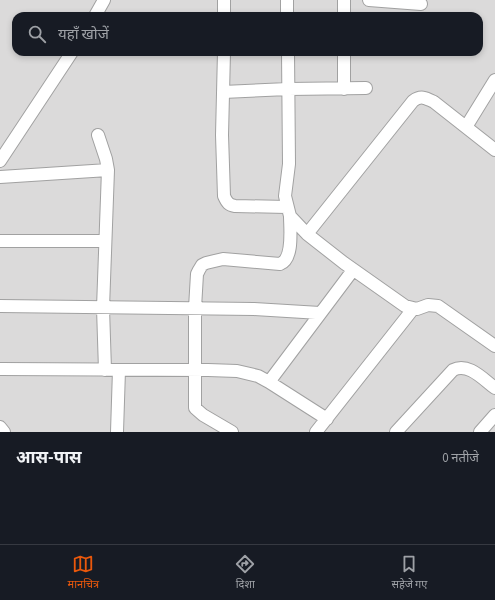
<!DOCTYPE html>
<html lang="hi">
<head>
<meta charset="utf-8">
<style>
	body { margin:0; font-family:"Source Sans 3","Noto Sans Devanagari",sans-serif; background:#20242c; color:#f1f3f6 }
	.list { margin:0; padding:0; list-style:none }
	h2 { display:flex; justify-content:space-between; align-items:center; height:52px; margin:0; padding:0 16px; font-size:17px }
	h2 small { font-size:13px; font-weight:400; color:#9ea1a6 }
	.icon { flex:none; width:22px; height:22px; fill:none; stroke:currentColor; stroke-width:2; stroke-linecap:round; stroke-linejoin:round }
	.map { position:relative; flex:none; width:495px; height:432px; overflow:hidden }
	.search { position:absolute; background:#171b24; box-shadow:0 2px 6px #0003; left:12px; right:12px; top:12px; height:44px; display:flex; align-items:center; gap:10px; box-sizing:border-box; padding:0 14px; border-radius:12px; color:#9ea1a6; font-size:15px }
	.sheet { height:112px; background:#171b24 }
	nav { display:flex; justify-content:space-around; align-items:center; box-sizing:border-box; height:56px; border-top:1px solid #363941; background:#171b24; font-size:11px; color:#9ea1a6 }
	nav a { display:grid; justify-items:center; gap:2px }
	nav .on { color:#ea580c }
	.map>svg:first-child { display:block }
</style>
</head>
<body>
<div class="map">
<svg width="495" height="432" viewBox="0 0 495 432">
	<rect width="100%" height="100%" fill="#edebe4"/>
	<!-- residential -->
	<path fill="#dbdada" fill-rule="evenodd" d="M0,0h495v432h-495zM16,16h463v36h-463z"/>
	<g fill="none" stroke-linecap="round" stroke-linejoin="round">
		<!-- minor casing -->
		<g stroke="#a1a1a1" stroke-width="14">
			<path id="minor" d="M224,0v16
				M287,0v16
				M344,0v16
				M369,0l52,4
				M95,16l9,-16
				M224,52l-2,83 2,61c3,7 5,9 11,10l52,1
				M288,52l1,112 -4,32 5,20 17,18 37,29 61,43 12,3 11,-4 10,1 57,40
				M344,52v37
				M223,92l65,-3 78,-1
				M466,127l29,-47
				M98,135l8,24 2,11 -5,138 2,62
				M0,161l72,-109
				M0,177l108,-7
				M307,234l106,-133c8,-6 13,-3 21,1l61,48
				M0,241h105
				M0,306l254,3 66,4
				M0,369l208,1 29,1 21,5 11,6 58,37
				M269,382l84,-112
				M0,427l4,5
				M117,432l2,-62
				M232,432l-29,-17 -8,-7v-100l2,-34 2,-4 3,-5 4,-2 17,-4 57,5c14,-5 10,-35 10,-48
				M316,432l97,-123
				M396,432l57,-62c15,-8 30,9 42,18
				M480,432l15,-17"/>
		</g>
		<!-- minor -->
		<use href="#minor" stroke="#fff" stroke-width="12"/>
	</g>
</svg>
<div class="search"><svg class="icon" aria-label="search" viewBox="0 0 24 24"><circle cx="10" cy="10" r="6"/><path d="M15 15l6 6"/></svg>यहाँ खोजें</div>
</div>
<section class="sheet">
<h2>आस-पास<small>0 नतीजे</small></h2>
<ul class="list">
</ul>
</section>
<nav>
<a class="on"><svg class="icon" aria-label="map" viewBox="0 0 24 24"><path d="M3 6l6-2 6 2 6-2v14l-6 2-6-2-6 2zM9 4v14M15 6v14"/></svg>मानचित्र</a>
<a><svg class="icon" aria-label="directions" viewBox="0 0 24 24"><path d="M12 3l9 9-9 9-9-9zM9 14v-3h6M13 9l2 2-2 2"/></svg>दिशा</a>
<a><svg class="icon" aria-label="saved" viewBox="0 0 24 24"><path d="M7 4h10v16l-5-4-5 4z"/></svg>सहेजे गए</a>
</nav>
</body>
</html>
